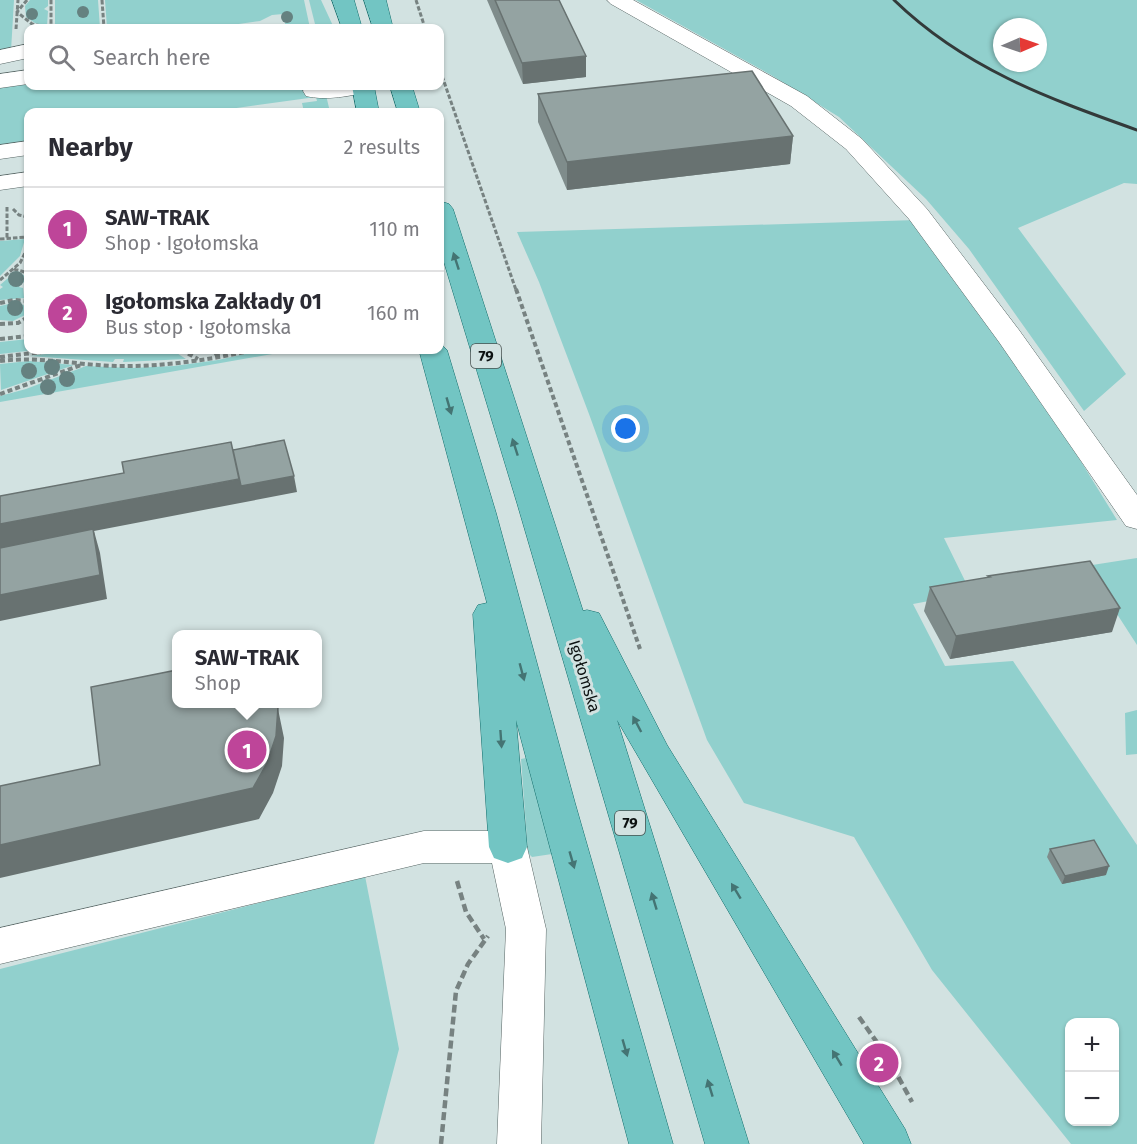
<!DOCTYPE html>
<html lang="en">
<head>
<meta charset="utf-8">
<style>
	body { margin:0; font-family:"Fira Sans",sans-serif; background:#f7f7f7; color:#2b2b33 }
	.controls { position:absolute; right:18px; bottom:18px; display:grid; overflow:hidden; border-radius:12px; box-shadow:0 2px 4px #0004 }
	.controls button { width:54px; height:54px; display:grid; place-items:center; padding:0; border:0; border-bottom:2px solid #e1e1e2; background:#fff; color:#2b2b33; font:30px sans-serif }
	.compass { position:absolute; left:993px; top:18px; width:54px; height:54px; border-radius:50%; background:#fff; box-shadow:0 2px 4px #0004; rotate:88deg }
	.you { position:absolute; left:626px; top:429px; width:21px; height:21px; margin:-15px; border:4px solid #fff; border-radius:50%; background:#1a73e8; box-shadow:0 0 0 9px #1a73e833 }
	.badge { display:grid; place-items:center; width:39px; height:39px; border-radius:50%; background:#be4599; color:#fff; font-size:20px; font-weight:700 }
	.pin { position:absolute; translate:-50% -50%; border:3px solid #fff; box-shadow:0 2px 6px #0006 }
	.popup { position:absolute; left:172px; top:630px; width:150px; height:78px; box-sizing:border-box; display:grid; place-content:center; border-radius:12px; background:#fff; filter:drop-shadow(0 2px 4px #0005); font-size:20px; white-space:nowrap; color:#7c7c81 }
	.popup b { font-size:22px; color:#2b2b33 }
	.popup::after { content:''; position:absolute; left:50%; top:100%; margin-left:-12px; border:12px solid transparent; border-top-color:#fff }
	.list { margin:0; padding:0; list-style:none }
	h2 { display:flex; justify-content:space-between; align-items:center; height:78px; margin:0; padding:0 24px; font-size:26px }
	h2 small { font-size:20px; font-weight:400; color:#7c7c81 }
	.list li { display:grid; grid-template-columns:39px 1fr auto; gap:18px; align-items:center; box-sizing:border-box; height:84px; padding:0 24px; border-top:2px solid #e1e1e2 }
	.list b { display:block; font-size:22px; white-space:nowrap }
	.list p { margin:0; font-size:20px; white-space:nowrap; color:#7c7c81 }
	.list em { font-size:20px; font-style:normal; color:#7c7c81 }
	.icon { flex:none; width:33px; height:33px; fill:none; stroke:currentColor; stroke-width:2; stroke-linecap:round; stroke-linejoin:round }
	.map { position:relative; flex:none; width:1137px; height:1144px; overflow:hidden }
	.search { position:absolute; background:#fff; box-shadow:0 2px 4px #0004; left:24px; top:24px; width:420px; height:66px; display:flex; align-items:center; gap:15px; box-sizing:border-box; padding:0 21px; border-radius:12px; color:#7c7c81; font-size:22px }
	.panel { position:absolute; background:#fff; box-shadow:0 2px 4px #0004; left:24px; top:108px; width:420px; height:246px; border-radius:12px }
	.map>svg:first-child { display:block }
</style>
</head>
<body>
<div class="map">
<svg width="1137" height="1144" viewBox="0 0 1137 1144">
	<rect width="100%" height="100%" fill="#d2e2e1"/>
	<!-- green -->
	<path fill="#91d0cd" fill-rule="evenodd" d="M0,0h14l-3,51 -11,2z
		M30,0h18v6l-4,3 4,2 -1,15 -12,-3 -9,-6 -1,-11z
		M55,0h43l2,28 -45,-1z
		M105,0h199l6,28h-24l-3,-14 -11,1 -12,6 -49,7h-104z
		M309,0h12l13,28h-18z
		M636,0h501v184l-13,-1 -106,45 108,146 -42,37 -115,-162 -43,-50 -87,-82 -68,-42zM1002,27h36v36h-36z
		M28,83v3h284l3,10 11,-1 4,17h-26l-2,-9 15,-2 -1,-4 -108,15h-180v29l-28,4v-58z
		M917,220l152,222 48,78 -173,18 27,55 -58,11 32,62 68,-5 124,184v299h-66l-139,-174 -78,-133 -110,-34 -37,-63 -118,-326 -50,-132 -22,-50zM1070,1022h44v100h-44z
		M25,239l-5,17 -20,20v-35z
		M14,273l14,3 -2,7 -5,-1 -2,5 4,1 1,10 -24,2v-11l3,-2 -3,-2z
		M18,302l10,6 -3,7 -12,6 -13,-1v-14z
		M28,339v11h8l-36,4v-12z
		M80,350h92l14,9 -63,3 1,-3h-9l-2,3 -84,-6z
		M263,350h32l-295,52v-6l26,-7 60,-23 45,2 43,-2 44,-6z
		M29,361l45,4 -73,25 -1,-26z
		M1137,558v87l-51,-79z
		M1137,710v44l-11,1 -1,-42z
		M526,758l26,96 -20,3 -4,-4 -7,-94z
		M365,876l34,173 -25,95h-374v-175z"/>
	<g fill="none" stroke-linecap="round" stroke-linejoin="round">
		<!-- minor casing -->
		<g stroke="#566463" stroke-width="1">
			<path id="minor" d="M607,0h26l174,96 55,43 65,70 92,121 118,165v34l-11,-3 -127,-184 -90,-123 -63,-70 -55,-43 -180,-102z
				M28,44v14l-28,6v-14z
				M28,70v14l-28,4v-14z
				M306,86h68l-3,5c-19,5 -46,10 -65,5l-3,-5z
				M28,141v14l-28,4v-14z
				M28,172v14l-28,4v-14z
				M424,831h84l14,5 5,11 19,82 -5,215h-44l9,-215 -14,-66h-68l-424,101v-36z"/>
		</g>
		<!-- major casing -->
		<g stroke="#116d6b" stroke-width="1">
			<path id="major" d="M332,0h22l8,28h-20z
				M364,0h22l7,28h-20z
				M352,86h22l5,26h-22z
				M390,86h22l8,26h-22z
				M440,201l9,3 4,5 130,402 4,-1 12,3 68,132 238,384 6,15h-47l-247,-424 132,424h-44l-188,-641 -77,-254z
				M440,343l7,7 49,163 79,290 98,341h-44l-113,-424 11,127 -5,11 -14,5 -14,-5 -5,-11 -16,-233 5,-9 9,-2 -68,-253h21z"/>
		</g>
		<!-- path-far2 -->
		<path stroke="#778281" stroke-width="3" stroke-dasharray="4.5 2" stroke-linecap="butt" d="M27,0l-10,12 15,12 19,4v-28
			M102,0l2,28
			M416,0l9,28
			M16,29l2,-29
			M440,70l76,220
			M7,207v32
			M13,209l6,6 9,2
			M0,239l28,-2
			M14,269l14,4
			M0,280l20,-17 8,-16
			M27,290l1,-4"/>
		<!-- path-far1 -->
		<path stroke="#778281" stroke-width="4" stroke-dasharray="5 3" stroke-linecap="butt" d="M28,289v9
			M516,289l124,360
			M0,303l14,-3 14,1
			M0,324l18,-1 10,-6
			M0,339l28,-3
			M181,350l17,9
			M215,356l8,-6
			M0,357l58,-7
			M0,361c39,-5 77,4 116,5 46,1 93,-6 138,-16
			M0,394l84,-30"/>
		<!-- path -->
		<path stroke="#778281" stroke-width="4.5" stroke-dasharray="8 4" stroke-linecap="butt" d="M457,881l9,31 18,27
			M859,1017l29,41 24,44
			M441,1144l15,-153 12,-27 20,-28"/>
		<!-- minor -->
		<use href="#minor" fill="#fff" fill-rule="evenodd"/>
		<!-- major -->
		<use href="#major" fill="#72c5c3" fill-rule="evenodd"/>
		<!-- rail -->
		<path stroke="#333a3a" stroke-width="3" d="M894,0c70,68 153,98 243,130"/>
	</g>
	<!-- trees -->
	<g fill="#658180">
		<circle cx="83" cy="12" r="6"/>
		<circle cx="32" cy="14" r="6"/>
		<circle cx="287" cy="17" r="6"/>
		<circle cx="16" cy="279" r="8"/>
		<circle cx="15" cy="308" r="8"/>
		<circle cx="52" cy="367" r="8"/>
		<circle cx="29" cy="371" r="8"/>
		<circle cx="67" cy="379" r="8"/>
		<circle cx="48" cy="387" r="8"/>
	</g>
	<!-- wall -->
	<path fill="#7f8c8b" d="M487,0h72l27,56v21l-63,7z
		M538,94l255,42 -3,28 -223,26 -29,-68z
		M988,576l124,56 -162,27 -26,-48 6,-24 58,-9z
		M1050,849l56,26 -44,9 -15,-27z"/>
	<!-- shaded-wall -->
	<path fill="#687271" d="M586,56v21l-63,7 -1,-21z
		M793,136l-3,28 -223,26v-28z
		M294,476l3,16 -203,39 6,22 7,46 -107,22v-97l239,-45z
		M1120,608l-8,24 -162,27 6,-23z
		M277,704l7,34 -2,28 -9,27 -14,26 -259,59v-33z
		M1109,866l-3,9 -44,9 3,-8z"/>
	<!-- building -->
	<path fill="#94a3a2" stroke="#687271" stroke-width="1.5" d="M495,0h64l27,56 -64,7z
		M752,71l41,65 -226,26 -29,-68z
		M284,440l10,36 -53,10 -8,-36z
		M231,442l8,37 -239,45v-28l124,-23 -2,-11z
		M93,529l7,46 -100,20v-47z
		M1090,561l30,47 -164,28 -26,-49 60,-10 -2,-1z
		M177,670v34h100l1,3 -2,29 -9,27 -14,25 -253,57v-59l100,-21 -9,-78z
		M1094,840l15,26 -44,10 -15,-27z"/>
	<!-- one-way arrows -->
	<defs><path id="oneway-solid" d="M-6-.8H1V-3.2L6.5 0L1 3.2V.8H-6Z" transform="scale(1.5)"/></defs>
	<g fill="#447473">
		<use href="#oneway-solid" transform="translate(456 261) rotate(-108)"/>
		<use href="#oneway-solid" transform="translate(449 406) rotate(74)"/>
		<use href="#oneway-solid" transform="translate(515 447) rotate(-108)"/>
		<use href="#oneway-solid" transform="translate(522 672) rotate(75)"/>
		<use href="#oneway-solid" transform="translate(637 724) rotate(-118)"/>
		<use href="#oneway-solid" transform="translate(501 739) rotate(86)"/>
		<use href="#oneway-solid" transform="translate(572 860) rotate(74)"/>
		<use href="#oneway-solid" transform="translate(736 891) rotate(-121)"/>
		<use href="#oneway-solid" transform="translate(654 901) rotate(-107)"/>
		<use href="#oneway-solid" transform="translate(625 1048) rotate(74)"/>
		<use href="#oneway-solid" transform="translate(837 1058) rotate(-121)"/>
		<use href="#oneway-solid" transform="translate(710 1088) rotate(-107)"/>
	</g>
	<g text-anchor="middle" stroke-width="6" stroke-linejoin="round" paint-order="stroke">
		<!-- shield labels -->
		<g fill="#d2e2e1" stroke="#47504f" stroke-width="1.5">
			<rect x="471" y="344" width="30" height="24" rx="4.5"/>
			<rect x="615" y="811" width="30" height="24" rx="4.5"/>
		</g>
		<g font-size="15" font-weight="bold" fill="#0c1111">
			<text x="486" y="361">79</text>
			<text x="630" y="828">79</text>
		</g>
		<!-- street labels -->
		<g font-size="16" fill="#0c1111" stroke="#d2e2e1">
			<text transform="translate(585 676) rotate(73)" y="6">Igołomska</text>
		</g>
	</g>
</svg>
<div class="controls">
<button>+</button>
<button>−</button>
</div>
<svg class="compass" viewBox="-18 -18 36 36"><path d="M0-13l5 13h-10z" fill="#e53935"/><path d="M0 13l5-13h-10z" fill="#7c7c81"/></svg>
<div class="you"></div>
<div class="pin badge" style="left:247px;top:750px">1</div>
<div class="popup"><b>SAW-TRAK</b>Shop</div>
<div class="pin badge" style="left:879px;top:1063px">2</div>
<div class="search"><svg class="icon" aria-label="search" viewBox="0 0 24 24"><circle cx="10" cy="10" r="6"/><path d="M15 15l6 6"/></svg>Search here</div>
<section class="panel">
<h2>Nearby<small>2 results</small></h2>
<ul class="list">
<li><span class="badge">1</span><div><b>SAW-TRAK</b><p>Shop · Igołomska</p></div><em>110 m</em></li>
<li><span class="badge">2</span><div><b>Igołomska Zakłady 01</b><p>Bus stop · Igołomska</p></div><em>160 m</em></li>
</ul>
</section>
</div>
</body>
</html>
